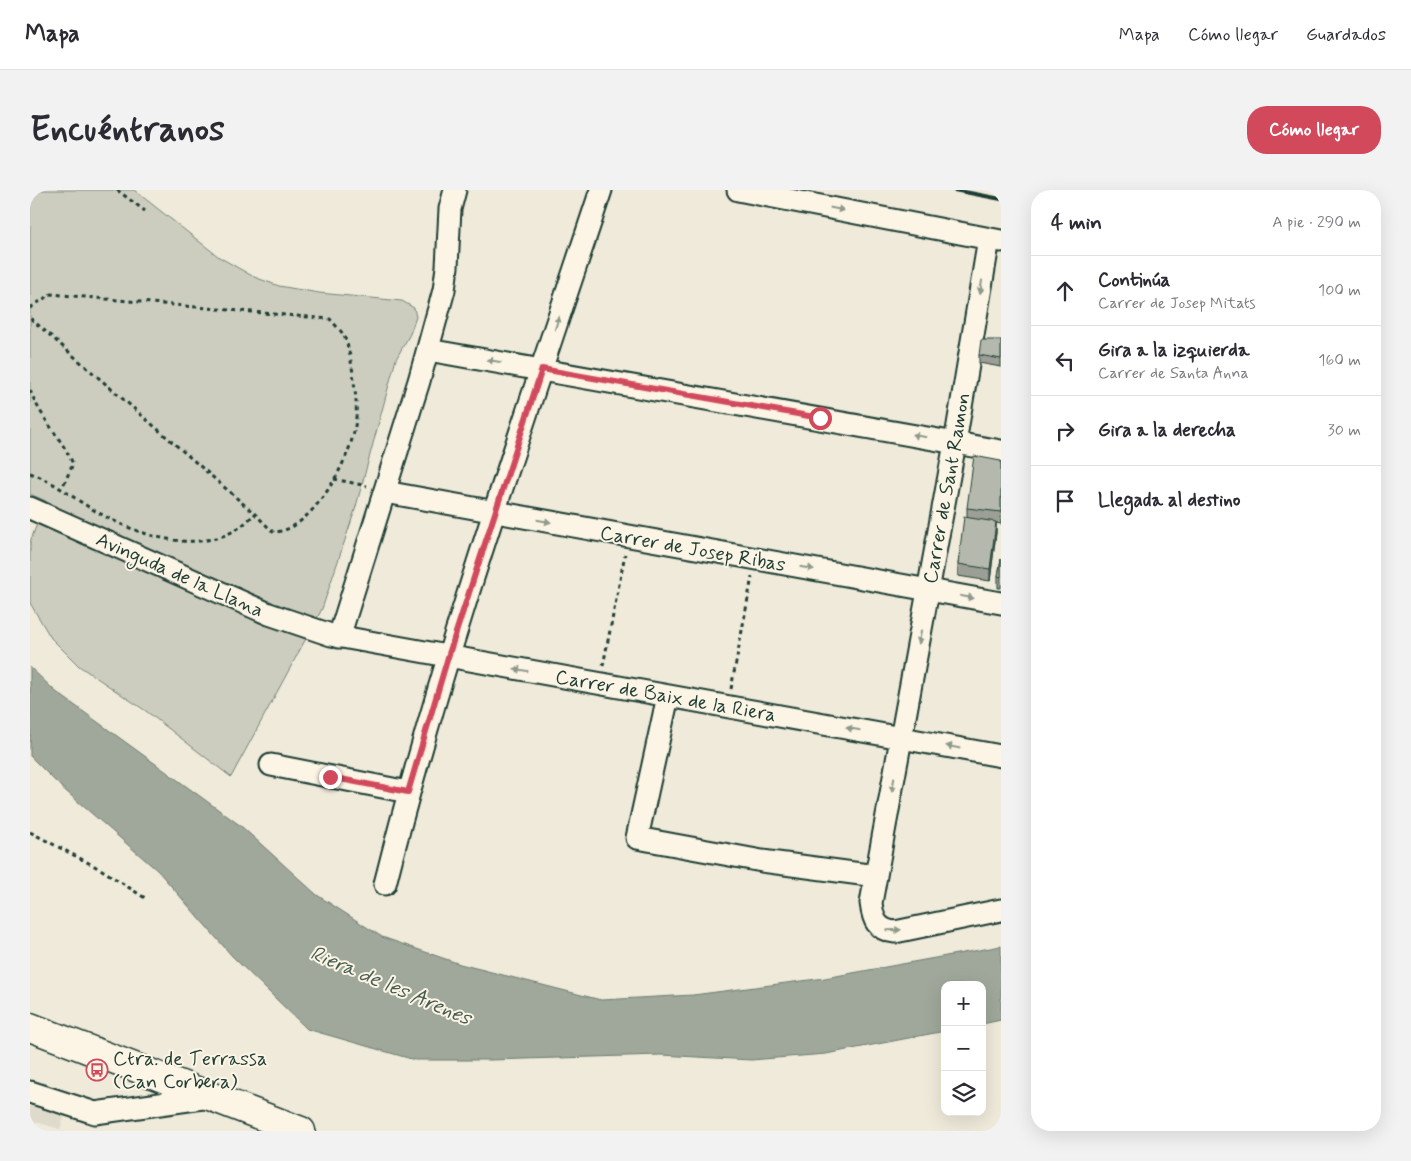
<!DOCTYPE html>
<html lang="es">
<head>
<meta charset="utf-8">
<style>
	body { margin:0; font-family:Mynerve,sans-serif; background:#f2f2f3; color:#2b2b33 }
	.controls { position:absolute; right:15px; bottom:15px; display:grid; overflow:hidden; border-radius:10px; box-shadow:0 5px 20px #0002 }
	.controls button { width:45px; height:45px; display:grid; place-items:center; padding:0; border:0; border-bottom:1px solid #e1e1e2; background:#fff; color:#2b2b33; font:25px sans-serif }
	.stop { position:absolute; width:15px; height:15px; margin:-11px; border:4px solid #d1495b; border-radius:50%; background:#fff }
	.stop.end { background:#d1495b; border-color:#fff; box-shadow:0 1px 5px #0008 }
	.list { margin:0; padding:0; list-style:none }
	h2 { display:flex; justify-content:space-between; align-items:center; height:65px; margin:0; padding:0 20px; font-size:21px }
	h2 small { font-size:16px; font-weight:400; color:#7c7c81 }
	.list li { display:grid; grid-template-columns:32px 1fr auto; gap:15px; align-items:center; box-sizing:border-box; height:70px; padding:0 20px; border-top:1px solid #e1e1e2 }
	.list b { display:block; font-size:19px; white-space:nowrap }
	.list p { margin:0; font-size:16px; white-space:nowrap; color:#7c7c81 }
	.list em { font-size:16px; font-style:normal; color:#7c7c81 }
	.icon { flex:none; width:28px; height:28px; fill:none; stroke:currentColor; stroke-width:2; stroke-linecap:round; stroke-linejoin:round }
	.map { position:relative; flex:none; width:971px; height:941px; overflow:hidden; border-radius:20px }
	header { display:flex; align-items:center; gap:30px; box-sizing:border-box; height:70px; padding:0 25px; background:#fff; border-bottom:1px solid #e1e1e2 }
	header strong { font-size:24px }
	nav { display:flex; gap:28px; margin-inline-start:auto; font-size:18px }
	.intro { display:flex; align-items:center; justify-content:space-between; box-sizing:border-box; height:120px; padding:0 30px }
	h1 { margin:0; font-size:35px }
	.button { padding:12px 22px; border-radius:20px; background:#d1495b; color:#fff; font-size:18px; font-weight:700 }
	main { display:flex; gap:30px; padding:0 30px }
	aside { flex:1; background:#fff; border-radius:20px; box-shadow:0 5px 20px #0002 }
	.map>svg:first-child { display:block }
</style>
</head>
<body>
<header>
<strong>Mapa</strong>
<nav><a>Mapa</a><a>Cómo llegar</a><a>Guardados</a></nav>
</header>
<div class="intro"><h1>Encuéntranos</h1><a class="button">Cómo llegar</a></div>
<main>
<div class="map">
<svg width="971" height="941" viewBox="0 0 971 941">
	<rect width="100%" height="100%" fill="#efeada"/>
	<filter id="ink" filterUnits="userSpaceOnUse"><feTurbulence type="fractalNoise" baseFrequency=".02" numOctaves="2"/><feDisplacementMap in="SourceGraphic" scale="10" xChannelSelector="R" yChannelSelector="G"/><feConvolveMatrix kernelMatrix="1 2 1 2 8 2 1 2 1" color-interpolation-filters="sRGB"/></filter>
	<g filter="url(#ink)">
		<!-- built -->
		<path fill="#dedbcc" d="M0,905l37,15 -7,19 -24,-7 -4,9h-2z"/>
		<!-- park -->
		<path fill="#cccdbf" stroke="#76857a" d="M0,0h104l85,67 35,20 25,9 40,7 83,8 12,7 2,9 -6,17 -14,25 -41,151 -33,99 -91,168 -85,-66 -67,-45 -28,-28 -21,-35v-61l16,-41 -16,-7z"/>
		<!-- water -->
		<path fill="#9fa89a" stroke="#6c7d71" d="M0,477l25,24 186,135 76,69 65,42 78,27 141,36 92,-5 132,-17 176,-32v74l-19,4v-39h-37v46l-119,23 -75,6 -90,-5 -171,5h-75l-108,-31 -75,-73 -74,-85 -98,-85 -30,-30z"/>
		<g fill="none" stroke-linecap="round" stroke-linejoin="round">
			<!-- minor casing -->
			<g stroke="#1f3d34" stroke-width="25">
				<path id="minor" d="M708,0l263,51
					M959,49l-34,204 -84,460c2,17 6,27 24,29l106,-22
					M398,160l573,101
					M355,302l616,111
					M0,318l239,106 62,21 670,121
					M309,447l80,-256 25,-91 3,-23 3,-58 5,-19
					M638,506l-31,142 125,23 114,15
					M241,575l137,27
					M355,694c59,-235 140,-464 216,-694
					M0,902l65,21 115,-16"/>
			</g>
			<!-- major casing -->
			<g stroke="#1f3d34" stroke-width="31">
				<path id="major" d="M0,837l271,104"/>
			</g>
			<!-- path -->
			<path stroke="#1f3d34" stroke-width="3" stroke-dasharray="4 4" stroke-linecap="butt" d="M87,0l28,21
				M0,118l21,-14 279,25c4,5 11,11 14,17 5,11 7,25 9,37 2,18 5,35 2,53 -5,33 -34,84 -63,101 -6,3 -12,4 -18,6l-19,-19 -225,-196
				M0,200c11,29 31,47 43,74l-11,24
				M0,283c26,9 45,27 69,40 39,22 96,42 138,16 7,-4 12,-10 18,-15
				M304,289l33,7
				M573,476l22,-112
				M701,499l21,-112
				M0,642l72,38 43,28"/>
			<!-- minor -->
			<use href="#minor" stroke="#fcf5e5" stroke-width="21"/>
			<!-- major -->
			<use href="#major" stroke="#fcf5e5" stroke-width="28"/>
			<!-- rail -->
			<path stroke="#1f3d34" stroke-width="4" d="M924,0l47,9"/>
		</g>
		<!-- wall -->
		<path fill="#9c9f95" stroke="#1f3d34" d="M971,150v27l-22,-4v-8z
			M971,271v63l-5,-1v10l-6,48 -32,-5v-12l9,-46v-10z
			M971,369v29h-3v-12z"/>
		<!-- shaded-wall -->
		<path fill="#7f8279" stroke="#1f3d34" d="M966,332v11l-6,48v-12z"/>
		<!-- building -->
		<path fill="#b5b9ad" stroke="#1f3d34" d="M951,150h20v19l-22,-4z
			M944,266l27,5v51l-34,-4z
			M934,327l32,5 -6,47 -32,-5z
			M971,369v18l-3,-1z"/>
		<!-- one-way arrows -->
		<defs><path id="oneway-solid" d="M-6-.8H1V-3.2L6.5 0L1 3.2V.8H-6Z" transform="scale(1.25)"/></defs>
		<g fill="#8e998c">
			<use href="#oneway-solid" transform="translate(807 19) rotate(11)"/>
			<use href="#oneway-solid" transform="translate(951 97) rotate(99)"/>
			<use href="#oneway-solid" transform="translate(527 133) rotate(-72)"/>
			<use href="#oneway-solid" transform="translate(464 171) rotate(-171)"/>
			<use href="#oneway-solid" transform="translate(889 246) rotate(-170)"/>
			<use href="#oneway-solid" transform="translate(514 331) rotate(10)"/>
			<use href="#oneway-solid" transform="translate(777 378) rotate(10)"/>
			<use href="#oneway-solid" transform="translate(937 407) rotate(10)"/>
			<use href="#oneway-solid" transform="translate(890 447) rotate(100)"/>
			<use href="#oneway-solid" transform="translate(491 480) rotate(-170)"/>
			<use href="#oneway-solid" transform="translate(823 539) rotate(-170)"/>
			<use href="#oneway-solid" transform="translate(923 557) rotate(-169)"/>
			<use href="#oneway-solid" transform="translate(863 595) rotate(100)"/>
			<use href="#oneway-solid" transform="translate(864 740) rotate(-2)"/>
		</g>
	</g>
	<g fill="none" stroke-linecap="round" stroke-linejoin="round" filter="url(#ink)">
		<!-- route -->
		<path stroke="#d1495b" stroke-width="6" d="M300,587l78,15 40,-135 94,-288 278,49"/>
	</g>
	<!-- icons -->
	<defs>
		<g id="bus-ring" transform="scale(1.125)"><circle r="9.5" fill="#fcf5e5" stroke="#d1495b" stroke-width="1.5"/><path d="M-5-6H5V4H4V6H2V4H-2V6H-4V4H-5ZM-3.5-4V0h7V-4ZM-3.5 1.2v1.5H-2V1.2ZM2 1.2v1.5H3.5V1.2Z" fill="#d1495b"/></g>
	</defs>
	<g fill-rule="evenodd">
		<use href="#bus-ring" x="67" y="880"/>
	</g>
	<g text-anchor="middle" stroke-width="4" stroke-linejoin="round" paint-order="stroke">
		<!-- street labels -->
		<g font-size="20" fill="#1f3d34" stroke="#fcf5e5">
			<text transform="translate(916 298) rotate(-80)" y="7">Carrer de Sant Ramon</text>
			<text transform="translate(663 358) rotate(10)" y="7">Carrer de Josep Ribas</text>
			<text transform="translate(150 384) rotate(24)" y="7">Avinguda de la Llana</text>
			<text transform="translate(636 505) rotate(10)" y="7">Carrer de Baix de la Riera</text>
		</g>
		<!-- poi labels -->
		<g font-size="20" fill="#1f3d34" stroke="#fcf5e5" text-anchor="start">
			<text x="83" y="875">Ctra. de Terrassa<tspan x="83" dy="23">(Can Corbera)</tspan></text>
		</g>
		<!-- water labels -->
		<g font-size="21" font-style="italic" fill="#455d53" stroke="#fcf5e5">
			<text transform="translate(361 795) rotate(23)" y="7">Riera de les Arenes</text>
		</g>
	</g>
</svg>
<div class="controls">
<button>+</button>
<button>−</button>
<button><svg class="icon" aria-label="layers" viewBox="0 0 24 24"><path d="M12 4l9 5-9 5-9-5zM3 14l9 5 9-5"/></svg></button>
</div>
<div class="stop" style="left:790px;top:228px"></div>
<div class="stop end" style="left:300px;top:587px"></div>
</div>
<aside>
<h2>4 min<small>A pie · 290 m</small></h2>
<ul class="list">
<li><svg class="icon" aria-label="ahead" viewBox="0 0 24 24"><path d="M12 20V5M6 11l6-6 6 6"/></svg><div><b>Continúa</b><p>Carrer de Josep Mitats</p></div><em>100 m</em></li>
<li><svg class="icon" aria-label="left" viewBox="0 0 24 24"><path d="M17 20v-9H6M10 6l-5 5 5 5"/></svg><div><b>Gira a la izquierda</b><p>Carrer de Santa Anna</p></div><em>160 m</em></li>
<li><svg class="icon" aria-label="right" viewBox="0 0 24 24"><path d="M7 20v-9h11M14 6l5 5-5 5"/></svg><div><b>Gira a la derecha</b></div><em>30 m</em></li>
<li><svg class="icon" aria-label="arrive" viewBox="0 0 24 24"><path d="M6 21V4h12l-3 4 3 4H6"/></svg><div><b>Llegada al destino</b></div></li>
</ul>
</aside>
</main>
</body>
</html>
